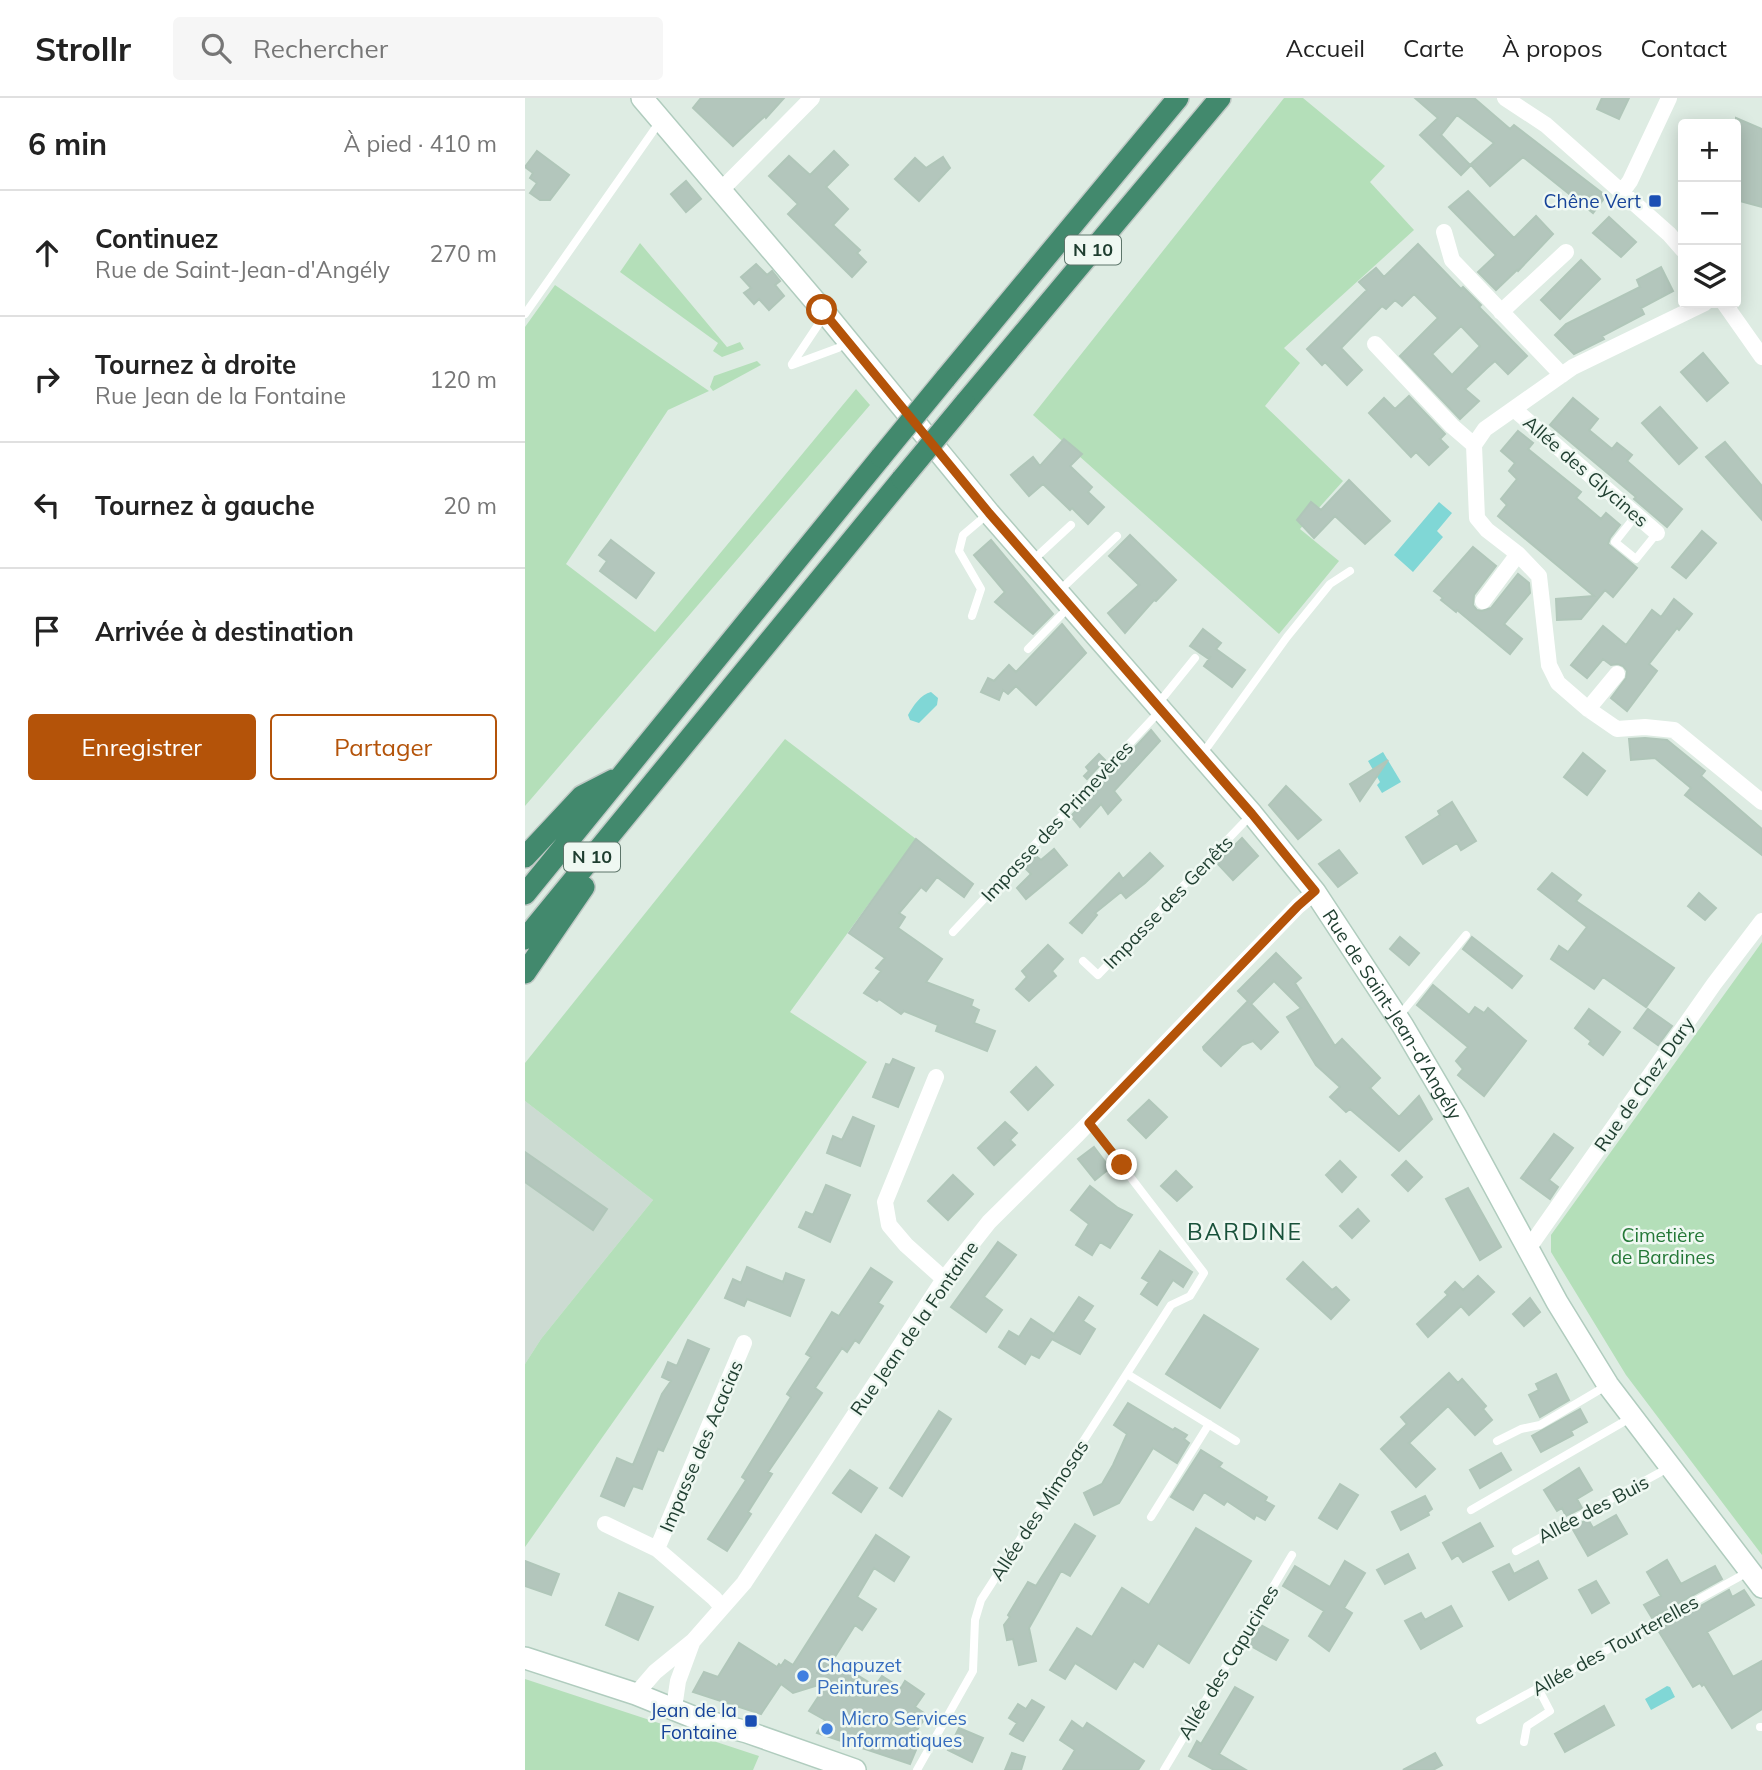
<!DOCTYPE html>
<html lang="fr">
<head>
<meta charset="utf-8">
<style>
	body { margin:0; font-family:Mulish,sans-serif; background:#f6f6f6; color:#222 }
	.controls { position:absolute; right:21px; top:21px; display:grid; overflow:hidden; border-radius:7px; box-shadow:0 4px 18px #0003 }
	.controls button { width:63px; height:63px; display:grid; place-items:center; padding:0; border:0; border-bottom:2px solid #e0e0e0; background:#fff; color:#222; font:35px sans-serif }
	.stop { position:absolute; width:21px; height:21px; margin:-16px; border:5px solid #b45309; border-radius:50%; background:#fff }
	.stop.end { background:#b45309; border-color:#fff; box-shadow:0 2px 7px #0008 }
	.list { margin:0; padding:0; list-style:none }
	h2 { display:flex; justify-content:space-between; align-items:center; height:91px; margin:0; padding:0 28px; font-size:30px }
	h2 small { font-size:23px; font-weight:400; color:#767676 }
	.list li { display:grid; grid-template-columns:46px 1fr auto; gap:21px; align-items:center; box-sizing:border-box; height:126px; padding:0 28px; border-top:2px solid #e0e0e0 }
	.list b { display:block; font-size:26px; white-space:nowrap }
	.list p { margin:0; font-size:23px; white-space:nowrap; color:#767676 }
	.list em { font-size:23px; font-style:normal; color:#767676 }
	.actions { display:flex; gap:14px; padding:21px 28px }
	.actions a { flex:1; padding:16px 0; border:2px solid #b45309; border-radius:7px; text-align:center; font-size:24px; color:#b45309 }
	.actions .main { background:#b45309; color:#fff }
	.icon { flex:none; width:38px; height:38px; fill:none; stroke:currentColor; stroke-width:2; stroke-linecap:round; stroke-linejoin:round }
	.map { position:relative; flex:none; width:1237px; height:1672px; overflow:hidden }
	header { display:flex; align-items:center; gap:42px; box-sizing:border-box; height:98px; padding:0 35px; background:#fff; border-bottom:2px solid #e0e0e0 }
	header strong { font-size:33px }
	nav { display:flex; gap:38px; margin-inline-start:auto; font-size:24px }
	.search { width:490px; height:63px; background:#f6f6f6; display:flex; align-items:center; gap:18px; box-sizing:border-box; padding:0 24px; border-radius:7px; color:#767676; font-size:26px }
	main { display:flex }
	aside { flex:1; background:#fff }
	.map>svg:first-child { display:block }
</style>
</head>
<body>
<header>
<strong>Strollr</strong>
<div class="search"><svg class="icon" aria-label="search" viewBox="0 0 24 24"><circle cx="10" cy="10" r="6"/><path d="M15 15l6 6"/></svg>Rechercher</div>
<nav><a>Accueil</a><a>Carte</a><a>À propos</a><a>Contact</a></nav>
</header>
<main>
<aside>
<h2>6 min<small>À pied · 410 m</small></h2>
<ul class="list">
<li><svg class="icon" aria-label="ahead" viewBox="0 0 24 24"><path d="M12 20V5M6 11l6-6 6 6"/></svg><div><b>Continuez</b><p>Rue de Saint-Jean-d'Angély</p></div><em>270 m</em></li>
<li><svg class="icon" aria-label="right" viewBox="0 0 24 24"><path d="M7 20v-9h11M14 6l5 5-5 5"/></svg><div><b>Tournez à droite</b><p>Rue Jean de la Fontaine</p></div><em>120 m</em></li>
<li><svg class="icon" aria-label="left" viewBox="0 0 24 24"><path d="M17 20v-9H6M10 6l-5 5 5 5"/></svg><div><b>Tournez à gauche</b></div><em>20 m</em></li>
<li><svg class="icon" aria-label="arrive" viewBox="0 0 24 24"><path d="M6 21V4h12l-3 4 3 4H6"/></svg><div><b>Arrivée à destination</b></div></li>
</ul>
<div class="actions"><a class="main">Enregistrer</a><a>Partager</a></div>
</aside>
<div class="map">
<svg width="1237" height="1672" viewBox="0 0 1237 1672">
	<rect width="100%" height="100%" fill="#deece3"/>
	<!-- built -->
	<path fill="#ccdbd2" d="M0,1003l128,99 -112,139 -16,25z"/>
	<!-- green -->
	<path fill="#b4dfb9" d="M759,0h19l82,68 -15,16 44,48 -130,118 16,15 -35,43 78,75 -43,48 39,32 -60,73 -246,-219z
		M115,145l87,104 13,-5 4,7 -22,8 -9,-6 5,-8 -98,-71z
		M30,187l154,106 -41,19 -102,154 89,68 201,-243 14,16 -345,401v-479z
		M232,263l4,4 -48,26 -3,-4 4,-11z
		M260,641l131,100 -126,173 77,50 -342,485v-183l16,-25 112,-139 -128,-99v-38z
		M1237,844v613l-136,-180 -75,-123v-17z
		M0,1581l234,77 -6,14h-228z"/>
	<!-- water -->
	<path fill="#80d7d6" d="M914,404l13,11 -15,18 6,6 -30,35 -19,-17z
		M406,594l7,6 -1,7 -18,18 -9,-3 -2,-5c5,-9 13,-21 23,-23z
		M858,654l18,30 -19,11 -5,-8 3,-3 -12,-21z
		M1142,1588l3,1 5,10 -24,13 -6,-11z"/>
	<!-- building -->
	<path fill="#b3c6bc" stroke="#b0c6b9" stroke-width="2" fill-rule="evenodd" d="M176,0h83l-18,20 -1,-2 -32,30 -40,-38z
		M890,0h59l36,31 4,-4 92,71 -13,17 -70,-56 -33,29 -19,-21 -10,10 -41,-40 18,-17zM932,17l37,28 -24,22 -29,-30z
		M1077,0h27l-10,21 -22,-10z
		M1211,20l26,11v78l-26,-7z
		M12,53l32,24 -19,25h-10l-10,-7 7,-10 -7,-5 3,-5 -8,-6z
		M309,53l14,14 -22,22 22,22 -15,16 27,25 -3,3 9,9 -14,15 -64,-63 10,-10 -29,-28 20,-20 21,19z
		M418,59l7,11 -31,33 -24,-22 20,-21 11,10z
		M161,83l15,18 -15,13 -15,-18z
		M943,93l46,47 22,-22 17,18 -35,37 -1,-1 -21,20 -18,-18 18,-17 -47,-48z
		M1084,119l27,25 -15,15 -28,-24z
		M893,146l43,45 2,-2 18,18 -2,2 48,49 -19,18 -13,-13 -8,7 -22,21 14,12 -19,18 -60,-63 38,-38 -24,-24 -12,12 -7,-6 -9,9 -4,-3 -41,42 21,22 -15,15 -22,-23 -3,3 -15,-16 60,-59 -8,-8 17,-14 8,9zM936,228l19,20 -28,29 -20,-21z
		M1056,162l19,19 -40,40 -19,-19z
		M231,166l11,11 5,-4 8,10 -5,4 9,11 -15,14 -10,-11 -5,5 -10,-11 7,-5 -10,-11z
		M1136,169l12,24 -32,17 3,6 -42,22 2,3 -30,15 -19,-19 11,-11 74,-37 -3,-7z
		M1178,255l25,30 -21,18 -26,-29z
		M884,298l36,38 -5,5 8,8 -19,18 -13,-13 -5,5 -42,-44 15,-15 11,11z
		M1048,300l25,21 -9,11 23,19 5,-6 15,12 -5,6 55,48 -15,18 -33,-28 2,-2 -86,-72z
		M1135,309l37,41 -18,16 -37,-41z
		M993,333l15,12 -5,6 53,43 -5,6 25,21 5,-6 14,12 -10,13 -2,6 29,24 -24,29 -8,-7 -24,29 -24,1 -1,-21 38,-3 -96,-80 9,-11 -6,-6 16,-20 -8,-8 6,-8 -14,-12z
		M539,341l18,15 -12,12 22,21 -4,5 16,15 -16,17 -16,-16 -2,2 -27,-26 -14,12 -18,-21 22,-18 7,9z
		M1200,344l37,44v34l-56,-63z
		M824,382l41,41 -25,23 -30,-28 -21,22 -17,-18 14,-18 10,8z
		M1177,433l14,12 -30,35 -14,-11z
		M605,437l46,45 -20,21 -2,-1 -29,33 -17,-20 31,-28 -30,-29z
		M86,442l43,33 -18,25 -36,-27 7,-10 -8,-6z
		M466,442l62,74 -20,20 -38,-32 10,-10 -31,-37z
		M948,449l23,19 -22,29 -1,10 4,5 5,1 9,-3 27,-34 11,9 1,10 -26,31 18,15 -12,15 -53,-44 -1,2 -15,-12 2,-2 -9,-7z
		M1149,501l18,15 -13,16 -2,-2 -28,36 8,7 -30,40 -16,-13 15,-20 1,-7 -4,-5 -5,-2 -7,1 -8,-6 -16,19 -16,-13 32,-39 23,19 26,-35 9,7z
		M537,526l24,29 -50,52 -20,-19 -8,8 -5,-4 -4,10 -18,-8 7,-14 6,3 15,-16 7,7z
		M678,531l18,14 -5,6 29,21 -13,17 -28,-21 7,-10 -2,3 -19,-13z
		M626,632l9,11 -46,50 7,9 -13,14 -7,-10 -21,23 -9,-11z
		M1120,640l22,2 38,31 -4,5 61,53v26l-77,-60 6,-7 -36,-30 -24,2 -2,-21z
		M1058,655l22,18 -18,24 -23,-18z
		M574,656l6,6 -18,19 -3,-3 5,-5 -3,-4z
		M863,662l-28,41 -10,-17z
		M761,688l35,34 -23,19 -29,-34z
		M927,704l24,39 -15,9 -4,-7 -34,21 -17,-27 34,-22 -2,-4z
		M717,740l16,18 -25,24 -16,-17z
		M391,741l57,45 -9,13 -27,-20 -11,14 -5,-4 -22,26 6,4 -7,11 44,31 -16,23 47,18 -2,6 8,4 -5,13 21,8 -8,20 -51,-20 2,-6 -34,-14 -3,3 -22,-15 -2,2 -13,-8 17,-22 -5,-3 9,-10 -36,-25z
		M529,751l13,16 -41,34 -9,-11 14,-14 -6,-6 11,-12 5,4z
		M814,752l18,23 -19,14 -19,-23z
		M625,755l13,13 -18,17 -19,15 -5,-6 -26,21 2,2 -15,18 -12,-10 49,-50 4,6z
		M1027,775l29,22 -5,6 98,67 -28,39 -43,-30 -9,12 -43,-30 8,-13 9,6 19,-25 -49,-38z
		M1174,795l17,15 -11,12 -17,-14z
		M875,839l19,16 -10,12 -19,-16z
		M947,839l50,39 -10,12 -49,-39z
		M523,847l15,14 -11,12 4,5 -27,25 -13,-12 11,-12 -5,-6z
		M751,855l25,25 -6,5 40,63 7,-7 38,39 -10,10 29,29 20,-21 13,23 -33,32 -49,-42 -4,3 -16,-15 10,-10 -24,-22 -29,-48 14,-9 -27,-27 -23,23 27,28 -17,17 -8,-8 -11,4 -21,21 -17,-16 -1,-3 45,-46 -10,-10z
		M908,887l36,30 6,-8 9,6 4,-5 38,33 -42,55 -26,-21 5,-6 -7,-8 12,-14 -51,-42z
		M1064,911l31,23 -17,23 -14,-11 2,-3 -16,-13z
		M1123,911l24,17 -14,19 -24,-17z
		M368,961l21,9 -16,39 -25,-10 13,-33 4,1z
		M511,969l17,18 -25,25 -17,-18z
		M624,1002l18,17 -21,21 -18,-18z
		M328,1019l21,9 -14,40 -33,-13 6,-17 9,4z
		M480,1024l12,11 -7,7 5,5 -21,20 -16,-17z
		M1029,1036l19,14 -24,32 9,7 -8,12 -29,-21z
		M569,1049l16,21 -15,12 -17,-21z
		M0,1054l82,57 -14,21 -68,-48z
		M815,1063l16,16 -14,15 -16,-17z
		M881,1063l16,16 -14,14 -16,-16z
		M651,1073l16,16 -15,14 -16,-15z
		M428,1077l20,19 -25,26 -20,-19z
		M301,1087l24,10 -20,47 -31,-15 7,-15 7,3z
		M565,1088l28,22 14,7 -22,33 -10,-6 -8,13 -16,-10 13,-21 -18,-14z
		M943,1090l33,59 -21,13 -34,-61z
		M833,1111l11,12 -17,17 -12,-12z
		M473,1144l18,13 -32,42 18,13 -16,22 -35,-25z
		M635,1153l32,21 -9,15 -10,-7 -16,25 -16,-11 8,-12 -7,-4z
		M778,1164l29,28 4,-3 13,13 -18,19 -44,-40z
		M222,1169l36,15 3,-9 18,7 -14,36 -43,-17 -3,7 -19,-8 8,-19 8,4z
		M346,1170l21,14 -14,21 5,3 -24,37 -4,-3 -8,12 -5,-4 -27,40 7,5 -54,79 4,2 -24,38 3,2 -24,37 -19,-12 38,-59 -4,-3 49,-80 -4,-3 24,-37 -5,-3 26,-42 7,4z
		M953,1178l16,16 -25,23 -8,-9 -33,31 -11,-13 31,-29 -3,-3 10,-10 8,8z
		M554,1199l14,9 -10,15 12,8 -15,25 -28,-15 -13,19 -8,-4 -6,10 -26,-17 10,-16 10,6 12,-18 23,15z
		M1005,1200l10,14 -16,14 -11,-12z
		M679,1217l54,34 -38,59 -54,-34z
		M163,1242l21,9 -46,102 -5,-2 -16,40 -9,-3 -9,20 -23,-10 16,-38 16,7 29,-71 9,-13 -9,-4 6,-15 9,4z
		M924,1275l9,10 4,-4 24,27 -3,3 9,11 -17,15 -27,-29 -39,37 26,26 -19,18 -35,-38 26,-25 -6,-7z
		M1031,1276l13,26 -29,17 -11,-22 10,-5 -3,-6z
		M603,1305l45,27 2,-2 12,7 -3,4 5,4 -12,20 -24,-15 -34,55 -25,12 -10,-22 18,-9 11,-19 14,-31 -13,-9z
		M1055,1311l7,13 -16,9 2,4 -32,17 -9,-16z
		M414,1313l12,8 -49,77 -12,-8z
		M676,1352l21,13 -3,4 48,30 -2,4 9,5 -9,14 -9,-5 -2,4 -27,-18 -3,4 -20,-13 -11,18 -22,-13z
		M976,1355l10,17 -31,18 -10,-18z
		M1054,1370l13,22 -15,9 5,9 -16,8 -4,-8 -5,3 -13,-21z
		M325,1372l27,18 -16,24 -28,-19z
		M815,1386l18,11 -21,34 -18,-11z
		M900,1398l7,13 -4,3 1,3 -28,15 -9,-18z
		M1091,1417l11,19 -39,22 -16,-28 16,-9 5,9z
		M955,1425l13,23 -30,16 -5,-7 -6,4 -9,-16z
		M550,1426l20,12 -25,40 -9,-5 -32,57 7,33 -17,4 -6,-26 -6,1 -3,-15 6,-8 -2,-2 20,-33 8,4z
		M671,1430l55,33 -62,102 -31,-20 -15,24 -9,-6 -18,28 -41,-26 -10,16 -15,-9 27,-42 15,9 30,-49 27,17z
		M351,1437l33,22 -15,24 -20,-13 -17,29 19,12 -14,21 -7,-5 -22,35 42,26 7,-10 19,12 4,-7 19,13 -9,13 12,8 -20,30 9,5 -6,14 -93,-31 8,-13 -16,-9 19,-29 -35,11 -12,-9 -20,30 -68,-22 11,-20 14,5 21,-34 38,24 2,-3 2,2 4,-6 8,5z
		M883,1456l7,14 -30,16 -8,-14z
		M1142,1462l14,24 34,-18 7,13 -70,39 -8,-13 17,-9 -14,-24z
		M0,1463l34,13 -8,21 -26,-9z
		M820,1463l20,12 -21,35 8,5 -23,38 -20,-15 15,-25 -41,-25 12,-20 35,21z
		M1013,1463l9,17 -38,22 -16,-28 16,-8 5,10z
		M1071,1483l13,22 -17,10 -13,-23z
		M1204,1492l3,7 12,-7 10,15 -47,27 26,45 29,-16v48l-30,19 -28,-44 -2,2 -2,-3 -7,4 -35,-57z
		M94,1495l34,14 -15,33 -32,-15z
		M926,1508l11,20 -41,23 -16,-28 16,-8 4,7z
		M736,1527l27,15 -12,20 -27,-15z
		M710,1589l18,10 -34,57 27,16h-32l-25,-14 8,-15 4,3z
		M507,1602l12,7 -21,34 -13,-7 7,-11 -8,-5 9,-14 8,5z
		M1079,1608l10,19 -49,27 -10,-18z
		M547,1623l11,8 4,-6 57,38 -6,9h-75l12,-20 -15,-10z
		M434,1630l24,10 -11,24 -24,-12z
		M487,1655l13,4 -4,13h-16z
		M910,1655l7,12 -9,5h-30z"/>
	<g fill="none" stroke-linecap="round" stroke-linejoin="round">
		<!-- secondary casing -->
		<g stroke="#b0ccbe" stroke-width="24">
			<g id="secondary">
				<path id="s1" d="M117,0l184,216 163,199 263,301 63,78 88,134 53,90 101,186 51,83 154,202"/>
				<path d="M0,1560l111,36 62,25 49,13 108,38"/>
			</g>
		</g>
		<!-- trunk casing -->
		<g stroke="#c0c9c5" stroke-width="24">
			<path id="trunk" d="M420,281l233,-281
				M440,305l255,-305
				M0,759l57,-61 31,-16
				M0,796l356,-437
				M0,841l377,-460
				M0,875l59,-86"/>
		</g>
		<!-- service -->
		<path stroke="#fff" stroke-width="8" d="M0,216l136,-194
			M267,266l32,-48
			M267,267l46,-17 9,-6
			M1112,416l-22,28 21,17 21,-26
			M507,463l39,-36
			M533,494l59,-56
			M447,518l9,-27 -22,-38 4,-16 26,-22
			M503,551l42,-43
			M632,607l38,-47
			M678,655l84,-116 43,-53 20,-13
			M428,834l206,-220
			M558,863l15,14 154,-161
			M874,918l67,-81
			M602,1276l109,67
			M972,1343l24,-12 19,-4 66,-39
			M946,1412l161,-93
			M626,1419l58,-93
			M991,1453l154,-84
			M955,1622l268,-148
			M1235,1629h2
			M999,1644l3,-16 23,-15 -12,-23
			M392,1672l56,-99 2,-51 6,-20 190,-295 19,-9 14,-23 -115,-150
			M639,1672l128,-215"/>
		<!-- minor -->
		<path stroke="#fff" stroke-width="16" d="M980,0l41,27 123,109 14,16
			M195,93l92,-93
			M1097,94l8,-11 39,-83
			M919,134l8,28 110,115
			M1180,205l-132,64 -88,62 -11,16 3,73 10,12 31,24 21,22 10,89 9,18 30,26 29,20 28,-2 29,3 88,72
			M1199,205l38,54
			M976,214l65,-60
			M850,246l77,82 22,19
			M990,312l142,123
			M958,503l35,-47
			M1063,611l29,-35
			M411,979l-51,125 4,23 17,20 38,34
			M1003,1151l186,-265 48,-63
			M80,1426l52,25
			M197,1509l-8,-9 -57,-49 87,-206
			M111,1596l19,-22 38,-31 51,-58 200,-304 45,-57 89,-88 220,-228 17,-14
			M149,1610l4,-27 14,-38"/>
		<!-- secondary -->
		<use href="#secondary" stroke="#fff" stroke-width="21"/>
		<!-- trunk -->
		<use href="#trunk" stroke="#42896d" stroke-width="21"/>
		<!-- trunk-bridge casing -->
		<g stroke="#c0c9c5" stroke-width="24" stroke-linecap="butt">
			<path id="trunk-bridge" d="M356,359l64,-78
				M377,381l63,-76"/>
		</g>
		<!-- trunk-bridge -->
		<use href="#trunk-bridge" stroke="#42896d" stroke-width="21"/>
	</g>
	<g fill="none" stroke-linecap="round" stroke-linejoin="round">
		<!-- route -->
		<path stroke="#b45309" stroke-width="9" d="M297,212l167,203 263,301 63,77 -17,15 -209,217 33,42"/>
	</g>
	<!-- markers -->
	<g fill="#1a4fb4" stroke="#eff8f2" stroke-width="2.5">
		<rect x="1123" y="96" width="14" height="14" rx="3.5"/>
		<rect x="219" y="1616" width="14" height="14" rx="3.5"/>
	</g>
	<g fill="#3f7fe0" stroke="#eff8f2" stroke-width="2.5">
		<circle cx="278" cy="1578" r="7"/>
		<circle cx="302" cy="1631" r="7"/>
	</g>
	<g text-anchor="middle" stroke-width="5" stroke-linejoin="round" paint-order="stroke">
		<!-- shield labels -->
		<g fill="#eff8f2" stroke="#5d756a" stroke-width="2">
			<rect x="540" y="137.5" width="56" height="29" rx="5"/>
			<rect x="39" y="744.5" width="56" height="29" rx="5"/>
		</g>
		<g font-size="18" font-weight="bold" fill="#1e3d2f">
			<text x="568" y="158">N 10</text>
			<text x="67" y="765">N 10</text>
		</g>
		<!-- transit labels -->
		<g font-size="19" fill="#164399" stroke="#eff8f2" text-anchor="end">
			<text x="1116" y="110">Chêne Vert</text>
			<text x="212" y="1619">Jean de la<tspan x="212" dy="22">Fontaine</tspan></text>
		</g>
		<!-- street labels -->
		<g font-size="19" fill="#1e3d2f" stroke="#eff8f2">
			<text transform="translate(1061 373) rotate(41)" y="7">Allée des Glycines</text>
			<text transform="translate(532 723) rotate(-47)" y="7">Impasse des Primevères</text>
			<text transform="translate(643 804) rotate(-46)" y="7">Impasse des Genêts</text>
			<text dy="7" stroke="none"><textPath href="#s1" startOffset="1186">Rue de Saint-Jean-d'Angély</textPath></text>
			<text transform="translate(1119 986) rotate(-55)" y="7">Rue de Chez Dary</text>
			<text transform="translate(389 1230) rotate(-55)" y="7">Rue Jean de la Fontaine</text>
			<text transform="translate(176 1348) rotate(-67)" y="7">Impasse des Acacias</text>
			<text transform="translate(1068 1411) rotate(-28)" y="7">Allée des Buis</text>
			<text transform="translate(514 1412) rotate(-57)" y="7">Allée des Mimosas</text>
			<text transform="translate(1090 1547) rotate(-29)" y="7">Allée des Tourterelles</text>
			<text transform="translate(703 1564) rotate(-59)" y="7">Allée des Capucines</text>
		</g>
		<!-- park labels -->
		<g font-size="19" fill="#247837" stroke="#eff8f2">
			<text x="1138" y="1144">Cimetière<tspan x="1138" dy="22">de Bardines</tspan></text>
		</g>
		<!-- shop labels -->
		<g font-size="19" fill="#366cbe" stroke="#eff8f2" text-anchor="start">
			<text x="292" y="1574">Chapuzet<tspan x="292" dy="22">Peintures</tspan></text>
			<text x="316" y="1627">Micro Services<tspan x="316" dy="22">Informatiques</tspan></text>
		</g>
		<!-- quarter labels -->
		<g font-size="23" letter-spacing="2" fill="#18513a" stroke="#eff8f2">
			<text x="720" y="1142">BARDINE</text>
		</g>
	</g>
</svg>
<div class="controls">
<button>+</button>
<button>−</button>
<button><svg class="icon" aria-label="layers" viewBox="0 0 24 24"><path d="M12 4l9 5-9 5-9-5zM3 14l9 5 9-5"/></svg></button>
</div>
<div class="stop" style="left:297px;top:212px"></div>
<div class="stop end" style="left:597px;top:1067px"></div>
</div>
</main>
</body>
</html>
